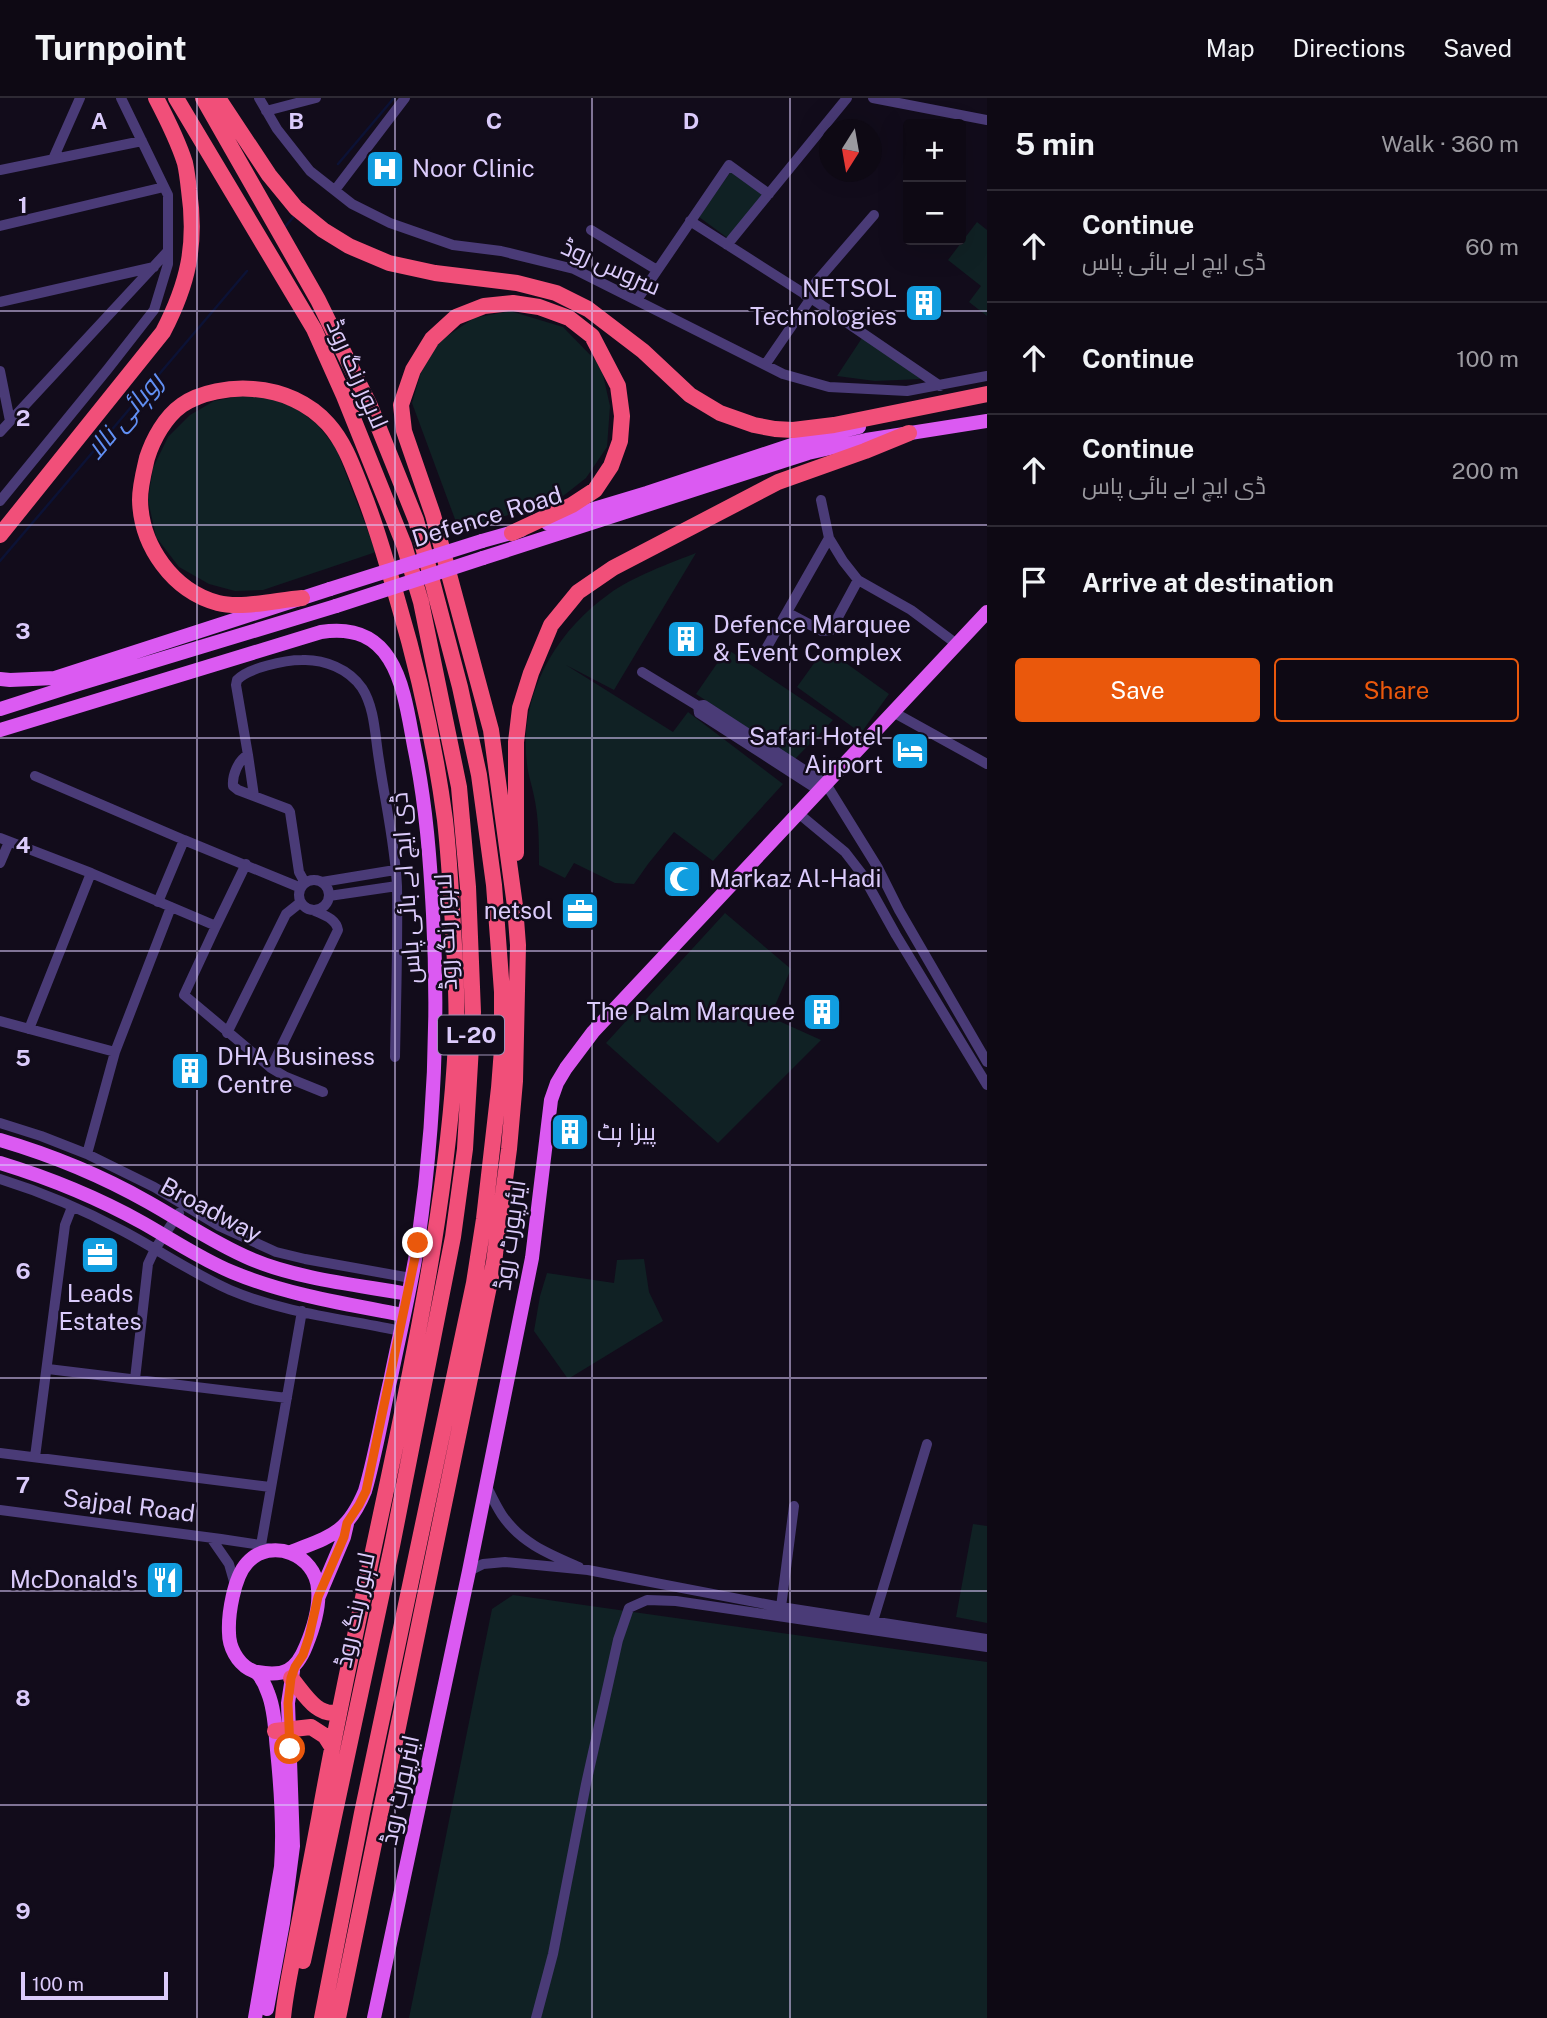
<!DOCTYPE html>
<html lang="en">
<head>
<meta charset="utf-8">
<style>
	body { margin:0; font-family:"Public Sans",Cairo,sans-serif; background:#1c1722; color:#f1f3f6 }
	.controls { position:absolute; right:21px; top:21px; display:grid; overflow:hidden; border-radius:7px; box-shadow:0 7px 28px #0002 }
	.controls button { width:63px; height:63px; display:grid; place-items:center; padding:0; border:0; border-bottom:2px solid #2e2a34; background:#0e0914; color:#f1f3f6; font:35px sans-serif }
	.compass { position:absolute; left:819px; top:21px; width:63px; height:63px; border-radius:50%; background:#0e0914; box-shadow:0 7px 28px #0002; rotate:191deg }
	.scale { position:absolute; left:21px; bottom:18px; width:147px; box-sizing:border-box; padding-left:7px; border:4px solid #dbcbfb; border-top:0; font-size:19px; line-height:24px; white-space:nowrap; color:#dbcbfb; -webkit-text-stroke:5px #120c1b; paint-order:stroke }
	.stop { position:absolute; width:21px; height:21px; margin:-16px; border:5px solid #ea580c; border-radius:50%; background:#fff }
	.stop.end { background:#ea580c; border-color:#fff; box-shadow:0 2px 7px #0008 }
	.list { margin:0; padding:0; list-style:none }
	h2 { display:flex; justify-content:space-between; align-items:center; height:91px; margin:0; padding:0 28px; font-size:30px }
	h2 small { font-size:23px; font-weight:400; color:#9b9aa0 }
	.list li { display:grid; grid-template-columns:46px 1fr auto; gap:21px; align-items:center; box-sizing:border-box; height:112px; padding:0 28px; border-top:2px solid #2e2a34 }
	.list b { display:block; font-size:26px; white-space:nowrap }
	.list p { margin:0; font-size:23px; white-space:nowrap; color:#9b9aa0 }
	.list em { font-size:23px; font-style:normal; color:#9b9aa0 }
	.actions { display:flex; gap:14px; padding:21px 28px }
	.actions a { flex:1; padding:16px 0; border:2px solid #ea580c; border-radius:7px; text-align:center; font-size:24px; color:#ea580c }
	.actions .main { background:#ea580c; color:#fff }
	.icon { flex:none; width:38px; height:38px; fill:none; stroke:currentColor; stroke-width:2; stroke-linecap:round; stroke-linejoin:round }
	.map { position:relative; flex:none; width:987px; height:1920px; overflow:hidden }
	header { display:flex; align-items:center; gap:42px; box-sizing:border-box; height:98px; padding:0 35px; background:#0e0914; border-bottom:2px solid #2e2a34 }
	header strong { font-size:33px }
	nav { display:flex; gap:38px; margin-inline-start:auto; font-size:24px }
	main { display:flex }
	aside { flex:1; background:#0e0914 }
	.map>svg:first-child { display:block }
</style>
</head>
<body>
<header>
<strong>Turnpoint</strong>
<nav><a>Map</a><a>Directions</a><a>Saved</a></nav>
</header>
<main>
<div class="map">
<svg width="987" height="1920" viewBox="0 0 987 1920">
	<rect width="100%" height="100%" fill="#120c1b"/>
	<!-- green -->
	<path fill="#102124" d="M731,73l33,24 -35,44 -30,-22z
		M977,124l10,8v86l-18,-14 12,-16 -33,-26z
		M510,213l53,16 38,39 9,40 -3,41 -21,31 -28,22 -99,30 -47,-127 9,-31 19,-31 34,-23z
		M862,240l60,41 -47,2 -38,-5z
		M240,298l27,1 30,12 21,16 18,23 40,104 -113,38 -28,1 -26,-7 -30,-17 -23,-30 -8,-37 5,-32 15,-31 22,-22 24,-14z
		M696,455l-82,137 -48,-25 107,67 15,-20 95,72 -70,77 -39,-29 -26,32 -14,20 -19,-1 -41,-20 -9,15 -26,-13c0,-23 0,-46 -5,-69 -2,-11 -6,-21 -7,-32 -9,-67 28,-132 82,-170 23,-17 61,-31 87,-41z
		M825,550l64,46 -28,39 -64,-46z
		M727,551l106,71 -38,39 -99,-65z
		M725,815l66,56 -21,48 51,23 -103,103 -112,-100z
		M644,1161l5,33 14,29 -95,58 -34,-48 6,-35 7,-23 67,10 3,-23z
		M973,1426l14,2v97l-31,-6z
		M513,1497l474,67v356h-578l83,-409z"/>
	<g fill="none" stroke-linecap="round" stroke-linejoin="round">
		<!-- stream -->
		<path stroke="#0c1235" stroke-width="2.5" d="M338,66l56,-66
			M284,130l11,-13
			M0,463l247,-290"/>
		<!-- minor -->
		<path stroke="#4a3b77" stroke-width="10" d="M259,0l18,31 33,42 42,33 38,19 63,22 48,6 73,18 209,105 46,13 78,4 80,-15
			M873,0l114,22
			M266,13l50,-13
			M53,61l27,-61
			M0,72l142,-29
			M335,92l70,-92
			M690,123l121,77 129,88
			M0,128l164,-39
			M591,132l66,40
			M727,147l120,-147
			M805,197l69,-80
			M637,202l92,-135 40,29
			M0,204l154,-35
			M765,267l46,-67
			M0,273l10,50
			M0,334l168,-181
			M821,402l8,38 14,23 15,19 53,30 47,35
			M0,403l107,-131 47,-60 14,-46v-69l-47,-97
			M788,515l34,18 9,-1 27,-50
			M767,549l62,-109
			M642,574l56,34 6,-1 122,79 52,84 21,42 88,152
			M698,608l1,7 121,78
			M893,614l94,52
			M248,657l6,41
			M35,678l149,64 -26,62
			M798,715l47,39 17,22 34,61 91,150
			M0,740l91,35 125,53 -32,69 87,73 15,9 37,15
			M184,742l117,48
			M0,765l9,-21
			M299 797a15 15 0 1 1 30 0a15 15 0 1 1-30 0Z
			M322,784l73,-12
			M305,785l-6,-11 -9,-60 -2,-3 -50,-19 -5,-4c-1,-10 5,-26 15,-31l-12,-70 1,-5c11,-12 48,-20 65,-20 22,-1 47,9 60,28 13,20 13,49 17,72 6,42 16,84 18,126 1,57 -1,114 -2,171
			M329,798l68,-10
			M216,828l30,-62
			M0,923l115,31
			M29,931l62,-156
			M227,935l59,-119 15,-12
			M271,970l67,-138c-2,-12 -15,-15 -25,-20
			M0,1025l41,13 46,18 67,33 65,39 57,26 29,7 106,19
			M87,1056l28,-102 56,-145
			M0,1081c42,13 84,31 123,52 36,19 69,42 107,59 54,23 114,29 171,41
			M48,1271l239,29
			M135,1281l13,-115 7,-15 24,-36
			M0,1355l270,34
			M35,1359l30,-232 7,-18
			M486,1387c5,10 10,21 16,30 19,28 47,39 77,52
			M0,1412l221,29 40,6 12,5
			M211,1440l18,26 6,21
			M261,1447l41,-234
			M469,1473l14,-7 22,-2 83,8 193,37 206,32
			M781,1509l13,-101
			M873,1523l54,-177
			M536,1920l17,-64 33,-170 32,-144 11,-32 18,-8 29,1 311,46"/>
		<!-- major -->
		<path stroke="#db5af2" stroke-width="14" d="M547,425l100,-30 160,-53 52,-13
			M482,443l39,-11
			M483,460l325,-105 58,-13 121,-19
			M0,581l10,1 45,-2 275,-89
			M0,611l75,-24 261,-79
			M0,632l321,-98c78,-12 83,63 94,119 11,54 15,108 18,163 6,112 1,217 -15,328 -7,45 -18,90 -27,135 -9,38 -15,76 -26,114 -18,43 -34,45 -74,61
			M0,1042c51,15 102,36 148,62 34,19 67,42 103,57 47,20 107,26 157,35
			M0,1065c49,15 98,35 143,60 30,17 58,36 89,49 55,23 114,32 172,43
			M319,1498l25,-59 3,-13
			M267,1911l16,-86 10,-77 -5,-143 5,-32
			M255,1920l26,-151c3,-40 0,-78 -4,-117 -2,-19 -2,-40 -9,-57 -2,-6 -6,-14 -10,-19 -3,-3 -5,-3 -9,-5 -12,-7 -20,-22 -20,-36 -1,-19 5,-56 18,-70 24,-27 69,-8 71,26 2,18 -5,40 -12,57 -10,25 -22,31 -49,26
			M374,1920l95,-447 63,-313 19,-158 6,-17 9,-15 27,-36 394,-420"/>
		<!-- highway -->
		<path stroke="#f14f79" stroke-width="16" d="M176,0l138,231 30,67 60,149 17,57 38,185 9,100 5,125 -8,137 -12,88 -61,309 -89,415
			M203,0l115,202 52,106 46,114 44,167 19,88 15,110 8,107v57l-3,39 -15,131 -10,64 -112,530 -40,205
			M218,0l51,77 27,33 27,22 26,16 40,17 46,10 82,10 39,10 32,16 55,42 47,44 30,18 34,12 21,4 18,1 41,-5 153,-31
			M0,437l163,-203c25,-48 34,-87 26,-142 -1,-9 -2,-18 -4,-27 -7,-22 -18,-44 -29,-65
			M516,755v-111l4,-34 11,-35 20,-48 27,-33 35,-24 165,-86 87,-31 44,-18
			M291,1580c13,15 26,40 48,34
			M275,1633l36,-4 14,9 7,11
			M283,1920c2,-24 8,-49 12,-73 8,-42 16,-84 24,-126 22,-126 51,-251 77,-376 27,-132 53,-265 60,-400 2,-39 -1,-78 -3,-117 -2,-35 -4,-71 -8,-106 -10,-74 -26,-147 -47,-218 -11,-38 -21,-75 -36,-112 -9,-23 -17,-47 -34,-66 -19,-21 -46,-33 -75,-35 -22,-2 -52,3 -71,16 -17,12 -29,34 -35,53 -3,13 -7,28 -7,42 1,46 33,91 78,103 24,6 59,-3 84,-5
			M338,1920l156,-756 15,-113 6,-68 3,-136 -3,-39 -24,-176 -58,-215 -29,-84 -3,-26 12,-35 19,-31 24,-22 28,-11 29,-3 26,4 30,11 23,18 26,50 4,30 -2,25 -9,25 -16,24 -23,15 -60,28"/>
		<!-- major-bridge -->
		<path stroke="#db5af2" stroke-width="14" d="M330,491l152,-48
			M336,508l147,-48"/>
	</g>
	<g fill="none" stroke-linecap="round" stroke-linejoin="round">
		<!-- route -->
		<path stroke="#ea580c" stroke-width="9" d="M290,1651l-2,-46 3,-25 4,-11 8,-12 6,-18 9,-40 26,-60 3,-14 12,-18 7,-14 52,-248"/>
	</g>
	<!-- grid -->
	<path fill="none" stroke="#dbcbfb" stroke-width="2" stroke-opacity="0.55" d="M197,0v1920M395,0v1920M592,0v1920M790,0v1920M0,213h987M0,427h987M0,640h987M0,853h987M0,1067h987M0,1280h987M0,1493h987M0,1707h987"/>
	<!-- icons -->
	<defs>
		<g id="hospital-square" transform="scale(2.0125)"><rect x="-9" y="-9" width="18" height="18" rx="4" fill="#119ee0" stroke="#120c1b"/><path d="M-5-5h3v3.5h4V-5h3V5h-3V1.5h-4V5h-3Z" fill="#fff"/></g>
		<g id="building-square" transform="scale(2.0125)"><rect x="-9" y="-9" width="18" height="18" rx="4" fill="#119ee0" stroke="#120c1b"/><path d="M-4-6H4V6H1V3H-1V6H-4ZM-2.5-4.3h1.7v1.8h-1.7ZM.8-4.3h1.7v1.8H.8ZM-2.5-1h1.7V.8h-1.7ZM.8-1h1.7V.8H.8Z" fill="#fff"/></g>
		<g id="hotel-square" transform="scale(2.0125)"><rect x="-9" y="-9" width="18" height="18" rx="4" fill="#119ee0" stroke="#120c1b"/><path d="M-6-4.5h1.5V1H6V5H4.5V3h-9V5H-6ZM-4 0a1.8 1.8 0 1 1 3.6 0ZM.5 0V-2.5h3Q6-2.5 6 0Z" fill="#fff"/></g>
		<g id="mosque-square" transform="scale(2.0125)"><rect x="-9" y="-9" width="18" height="18" rx="4" fill="#119ee0" stroke="#120c1b"/><path d="M3.5-4.9A6 6 0 1 0 3.5 4.9A5 5 0 1 1 3.5-4.9Z" fill="#fff"/></g>
		<g id="office-square" transform="scale(2.0125)"><rect x="-9" y="-9" width="18" height="18" rx="4" fill="#119ee0" stroke="#120c1b"/><path d="M-6-3h4V-5.5h4V-3h4V5H-6ZM-1-4.5V-3h2v-1.5ZM-6 0V1H6V0Z" fill="#fff"/></g>
		<g id="restaurant-square" transform="scale(2.0125)"><rect x="-9" y="-9" width="18" height="18" rx="4" fill="#119ee0" stroke="#120c1b"/><path d="M-5-6h1v4h1v-4h1v4h1v-4h1v5L-1.5 .5V6h-2V.5L-5-1ZM5-6V6H3V1.5H1.5Q1.5-4 5-6Z" fill="#fff"/></g>
	</defs>
	<g fill-rule="evenodd">
		<use href="#hospital-square" x="385" y="71"/>
		<use href="#building-square" x="924" y="205"/>
		<use href="#building-square" x="686" y="541"/>
		<use href="#hotel-square" x="910" y="653"/>
		<use href="#mosque-square" x="682" y="781"/>
		<use href="#office-square" x="580" y="813"/>
		<use href="#building-square" x="822" y="914"/>
		<use href="#building-square" x="190" y="973"/>
		<use href="#building-square" x="570" y="1034"/>
		<use href="#office-square" x="100" y="1157"/>
		<use href="#restaurant-square" x="165" y="1482"/>
	</g>
	<g text-anchor="middle" stroke-width="5" stroke-linejoin="round" paint-order="stroke">
		<!-- shield labels -->
		<rect fill="#120c1b" stroke="#9f92b8" stroke-width="2" x="438" y="917.5" width="66" height="39" rx="5"/>
		<g font-size="23" font-weight="bold" fill="#dbcbfb">
			<text x="471" y="945">L-20</text>
		</g>
		<!-- poi labels -->
		<g font-size="24" fill="#dbcbfb" stroke="#120c1b" text-anchor="start">
			<text x="412" y="79">Noor Clinic</text>
			<text x="897" y="199" text-anchor="end">NETSOL<tspan x="897" dy="28">Technologies</tspan></text>
			<text x="713" y="535">Defence Marquee<tspan x="713" dy="28">&amp; Event Complex</tspan></text>
			<text x="883" y="647" text-anchor="end">Safari Hotel<tspan x="883" dy="28">Airport</tspan></text>
			<text x="709" y="789">Markaz Al-Hadi</text>
			<text x="553" y="821" text-anchor="end">netsol</text>
			<text x="795" y="922" text-anchor="end">The Palm Marquee</text>
			<text x="217" y="967">DHA Business<tspan x="217" dy="28">Centre</tspan></text>
			<text x="597" y="1042">پیزا ہٹ</text>
			<text x="100" y="1204" text-anchor="middle">Leads<tspan x="100" dy="28">Estates</tspan></text>
			<text x="138" y="1490" text-anchor="end">McDonald's</text>
		</g>
		<!-- street labels -->
		<g font-size="24" fill="#dbcbfb" stroke="#120c1b">
			<text transform="translate(611 169) rotate(24)" y="8">سروس روڈ</text>
			<text transform="translate(357 276) rotate(66)" y="8">لاہور رنگ روڈ</text>
			<text transform="translate(487 419) rotate(-17)" y="8">Defence Road</text>
			<text transform="translate(406 790) rotate(-94)" y="8">ڈی ایچ اے بائی پاس</text>
			<text transform="translate(446 834) rotate(-93)" y="8">لاہور رنگ روڈ</text>
			<text transform="translate(211 1112) rotate(28)" y="8">Broadway</text>
			<text transform="translate(510 1137) rotate(-82)" y="8">ایئرپورٹ روڈ</text>
			<text transform="translate(129 1408) rotate(7)" y="8">Sajpal Road</text>
			<text transform="translate(355 1512) rotate(-78)" y="8">لاہور رنگ روڈ</text>
			<text transform="translate(400 1692) rotate(-78)" y="8">ایئرپورٹ روڈ</text>
		</g>
		<!-- water labels -->
		<g font-size="26" font-style="italic" fill="#618ff3" stroke="#120c1b">
			<text transform="translate(124 318) rotate(-50)" y="9">روہائی نالا</text>
		</g>
	</g>
	<g font-size="23" text-anchor="middle" font-weight="bold" fill="#dbcbfb" stroke="#120c1b" stroke-width="5" stroke-linejoin="round" paint-order="stroke">
		<text x="99" y="31">A</text>
		<text x="296" y="31">B</text>
		<text x="494" y="31">C</text>
		<text x="691" y="31">D</text>
		<text x="23" y="115">1</text>
		<text x="23" y="328">2</text>
		<text x="23" y="541">3</text>
		<text x="23" y="755">4</text>
		<text x="23" y="968">5</text>
		<text x="23" y="1181">6</text>
		<text x="23" y="1395">7</text>
		<text x="23" y="1608">8</text>
		<text x="23" y="1821">9</text>
	</g>
</svg>
<div class="controls">
<button>+</button>
<button>−</button>
</div>
<svg class="compass" viewBox="-18 -18 36 36"><path d="M0-13l5 13h-10z" fill="#e53935"/><path d="M0 13l5-13h-10z" fill="#9b9aa0"/></svg>
<div class="scale">100 m</div>
<div class="stop" style="left:290px;top:1651px"></div>
<div class="stop end" style="left:418px;top:1145px"></div>
</div>
<aside>
<h2>5 min<small>Walk · 360 m</small></h2>
<ul class="list">
<li><svg class="icon" aria-label="ahead" viewBox="0 0 24 24"><path d="M12 20V5M6 11l6-6 6 6"/></svg><div><b>Continue</b><p>ڈی ایچ اے بائی پاس</p></div><em>60 m</em></li>
<li><svg class="icon" aria-label="ahead" viewBox="0 0 24 24"><path d="M12 20V5M6 11l6-6 6 6"/></svg><div><b>Continue</b></div><em>100 m</em></li>
<li><svg class="icon" aria-label="ahead" viewBox="0 0 24 24"><path d="M12 20V5M6 11l6-6 6 6"/></svg><div><b>Continue</b><p>ڈی ایچ اے بائی پاس</p></div><em>200 m</em></li>
<li><svg class="icon" aria-label="arrive" viewBox="0 0 24 24"><path d="M6 21V4h12l-3 4 3 4H6"/></svg><div><b>Arrive at destination</b></div></li>
</ul>
<div class="actions"><a class="main">Save</a><a>Share</a></div>
</aside>
</main>
</body>
</html>
